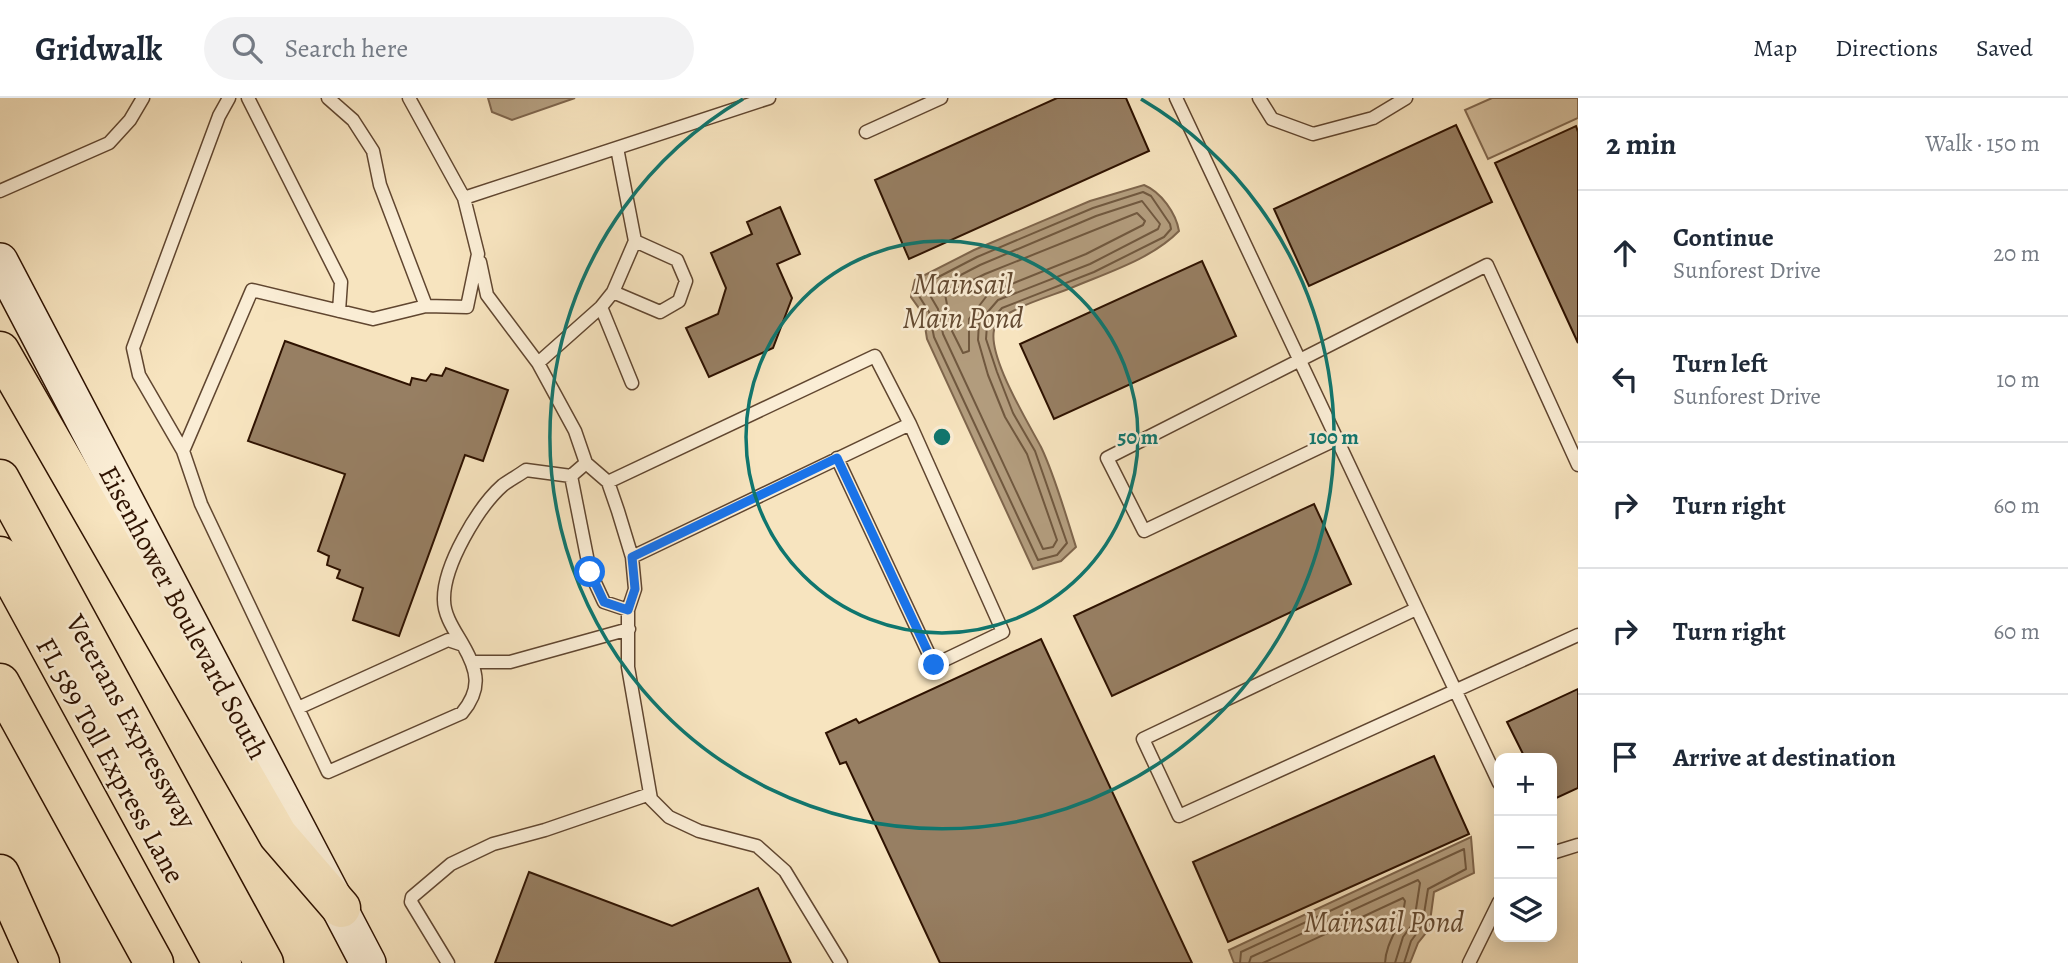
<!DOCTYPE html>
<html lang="en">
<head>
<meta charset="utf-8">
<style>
	body { margin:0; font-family:Alegreya,serif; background:#f2f2f3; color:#1f2937 }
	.controls { position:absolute; right:21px; bottom:21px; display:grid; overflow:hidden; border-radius:14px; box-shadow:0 4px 18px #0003 }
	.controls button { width:63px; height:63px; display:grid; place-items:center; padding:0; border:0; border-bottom:2px solid #e0e1e3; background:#fff; color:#1f2937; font:35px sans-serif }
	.stop { position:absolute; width:21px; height:21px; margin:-16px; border:5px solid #1a73e8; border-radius:50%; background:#fff }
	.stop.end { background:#1a73e8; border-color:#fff; box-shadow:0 2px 7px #0008 }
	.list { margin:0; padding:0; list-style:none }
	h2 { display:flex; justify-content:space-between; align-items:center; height:91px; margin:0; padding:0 28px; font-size:30px }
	h2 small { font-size:23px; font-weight:400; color:#747a83 }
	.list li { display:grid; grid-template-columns:46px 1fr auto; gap:21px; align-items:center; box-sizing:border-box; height:126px; padding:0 28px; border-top:2px solid #e0e1e3 }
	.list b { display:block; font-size:26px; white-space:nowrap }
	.list p { margin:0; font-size:23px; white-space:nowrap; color:#747a83 }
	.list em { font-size:23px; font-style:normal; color:#747a83 }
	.icon { flex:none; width:38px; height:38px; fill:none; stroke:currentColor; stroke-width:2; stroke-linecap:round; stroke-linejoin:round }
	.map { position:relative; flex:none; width:1578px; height:865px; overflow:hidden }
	header { display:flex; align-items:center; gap:42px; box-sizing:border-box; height:98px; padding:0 35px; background:#fff; border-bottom:2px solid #e0e1e3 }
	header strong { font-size:33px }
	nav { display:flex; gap:38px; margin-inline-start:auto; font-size:24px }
	.search { width:490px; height:63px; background:#f2f2f3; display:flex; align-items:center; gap:18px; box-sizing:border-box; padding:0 24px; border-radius:38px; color:#747a83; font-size:26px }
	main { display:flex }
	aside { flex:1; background:#fff }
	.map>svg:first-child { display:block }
</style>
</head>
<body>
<header>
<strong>Gridwalk</strong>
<div class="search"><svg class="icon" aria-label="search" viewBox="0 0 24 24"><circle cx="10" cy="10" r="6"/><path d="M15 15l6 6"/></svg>Search here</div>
<nav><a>Map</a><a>Directions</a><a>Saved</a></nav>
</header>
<main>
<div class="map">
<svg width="1578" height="865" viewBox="0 0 1578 865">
	<rect width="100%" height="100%" fill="#f7e4bf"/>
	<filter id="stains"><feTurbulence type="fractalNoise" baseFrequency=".00286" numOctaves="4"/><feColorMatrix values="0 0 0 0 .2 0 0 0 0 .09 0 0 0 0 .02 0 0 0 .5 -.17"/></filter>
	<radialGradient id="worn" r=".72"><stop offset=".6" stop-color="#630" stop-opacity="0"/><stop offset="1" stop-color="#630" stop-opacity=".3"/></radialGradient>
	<!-- green -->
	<path fill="#d5c09f" stroke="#826950" stroke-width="2" d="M1492,0h86v20l-90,41 -23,-49z"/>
	<!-- water -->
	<path fill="#b39d7e" stroke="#7e654c" stroke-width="2" d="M488,0h87l-63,22 -20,-8z
		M1144,87c17,7 32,28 35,46 -27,28 -73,42 -108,57 -19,8 -65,20 -75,37 -14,23 33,99 45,122 14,29 25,69 35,100l-15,14 -28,8 -106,-230 -4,-25 -12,-17 4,-17 59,-30 116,-49z
		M1471,739l3,36 -40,19 -5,37 -11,14 -8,20h-176l-5,-13z"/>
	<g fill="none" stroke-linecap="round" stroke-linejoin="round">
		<!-- shore -->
		<path stroke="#70583f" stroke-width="2" d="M1143,94l8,4 19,28 1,5 -7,8 -70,35 -92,36 -15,17 -1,14 11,33 16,41 22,38 32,92 -10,12 -19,5 -104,-223 -5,-25 -10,-16 2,-10 56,-29 116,-49z
			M1142,103l18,23 -2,5 -68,35 -92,36 -19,22 -1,18 10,35 17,42 22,37 30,86 -4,7 -10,2 -100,-215 -5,-25 -10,-17 52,-27 116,-49z
			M1137,115l8,8 -2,4 -57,29 -97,39 -20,26v32l-6,2 -11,-22 -7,-37 40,-20z
			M1240,865l1,-11 223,-103 2,20 -38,20 -6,37 -11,15 -7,22
			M1249,865l2,-6 167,-77 2,3 -6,39 -11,15 -8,26
			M1263,865l140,-65 2,3c-2,23 -19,39 -20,62"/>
	</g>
	<!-- building -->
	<path fill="#977f63" stroke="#2e1200" stroke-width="2" d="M1057,0h69l23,53 -240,108 -34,-79z
		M1456,27l36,77 -183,84 -35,-77z
		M1576,28l2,6v211l-83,-180z
		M780,109l20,47 -23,10 15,34 -19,50 -64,29 -23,-49 32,-14 8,-26 -15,-35 41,-19 -5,-12z
		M1202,163l34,75 -182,83 -34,-75z
		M285,243l125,44 2,-7 14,3 5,-7 11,2 4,-8 62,22 -25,71 -18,-6 -66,181 -46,-16 10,-32 -26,-10 3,-8 -13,-5 2,-9 -11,-5 27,-77 -97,-33z
		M1314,406l37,80 -239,112 -38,-80z
		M1041,541l151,324h-252l-94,-201 -6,2 -14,-31 30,-14 3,4z
		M1578,591v99l-26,12v-42h-27l-18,-36z
		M1434,658l35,78 -241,108 -35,-80z
		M529,774l143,54 86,-38 33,75h-296z"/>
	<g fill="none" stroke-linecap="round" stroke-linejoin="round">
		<!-- service casing -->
		<g stroke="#604630" stroke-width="15">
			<path id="service" d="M248,0l93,184 -2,29
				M328,0l25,22 20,31 7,34 46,121
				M409,0l55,100 305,-100
				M1176,0l323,685
				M1259,0l13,21 41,15 60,-16 33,-20
				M866,34l75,-34
				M0,93l109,-48 21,-23 13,-22
				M480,164l7,33 51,68 37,68 11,32 22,19 10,29 14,46 3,32 -7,21v57l23,132 18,18 30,14 58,15 28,25 56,92
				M613,194l47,20 19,-11 7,-20 -9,-21 -42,-19
				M601,209l31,76
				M538,265l63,-56 12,-15 22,-51 -18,-93
				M1337,341l-193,92 -37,-73 380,-193 91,200
				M183,353l-44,-76 -6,-27 86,-232 10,-18
				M837,360l97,207 69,-33 -93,-208
				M586,365l-15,13 19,96 14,30 24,8
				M608,384l267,-126 35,68 -278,133
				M1416,511l-273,130 36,77 399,-181
				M463,547c-8,-14 -19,-29 -19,-45 -1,-34 34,-93 59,-115 7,-5 16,-10 23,-15l45,6
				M473,564h37l119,-33
				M298,610l150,-68 15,5c15,26 19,44 -1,68l-134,59 -127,-268 -18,-53 69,-161 121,29 53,-13 41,1 11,-53 -14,-56
				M1552,755l26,-8
				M448,865l-37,-61 1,-5 39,-33 42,-20 52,-14 105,-36
				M1469,865l30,-61"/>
		</g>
		<!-- secondary casing -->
		<g stroke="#2e1200" stroke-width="38">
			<path id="secondary" d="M0,163l368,702"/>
		</g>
		<!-- motorway casing -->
		<g stroke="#2e1200" stroke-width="41">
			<path id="motorway" d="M0,253l278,484 63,73
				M0,381l264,484
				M0,458l222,407
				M0,585l154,280
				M0,776l40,89"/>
		</g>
		<!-- service -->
		<use href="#service" stroke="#faedd5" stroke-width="12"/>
		<!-- secondary -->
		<use href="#secondary" stroke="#faedd5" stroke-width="35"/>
		<!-- motorway -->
		<use href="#motorway" stroke="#f7e4bf" stroke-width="38"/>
	</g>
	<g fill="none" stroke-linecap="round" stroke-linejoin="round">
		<!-- route -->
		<path stroke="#1a73e8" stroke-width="9" d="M590,474l14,30 24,8 7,-21 -3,-32 205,-99 97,207"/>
	</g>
	<!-- distance rings -->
	<g fill="none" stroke="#0f766e" stroke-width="3.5">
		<circle cx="942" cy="339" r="196"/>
		<path d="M1141 1A392 392 0 1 1 743 1"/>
	</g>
	<g text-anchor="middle" stroke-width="5" stroke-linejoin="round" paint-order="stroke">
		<!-- street labels -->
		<g font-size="28" fill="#2e1200" stroke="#faedd5">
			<text transform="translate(184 514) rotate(62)" y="10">Eisenhower Boulevard South</text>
			<text transform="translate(132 623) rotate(61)" y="10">Veterans Expressway</text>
			<text transform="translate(111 662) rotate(61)" y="10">FL 589 Toll Express Lane</text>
		</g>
		<!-- water labels -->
		<g font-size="30" font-style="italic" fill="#634a32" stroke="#faedd5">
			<text x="963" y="196">Mainsail<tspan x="963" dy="34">Main Pond</tspan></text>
			<text x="1384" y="834">Mainsail Pond</text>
		</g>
	</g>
	<circle cx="942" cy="339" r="10" fill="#0f766e" stroke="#faedd5" stroke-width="3.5"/>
	<g font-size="21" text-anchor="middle" font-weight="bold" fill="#0f766e" stroke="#faedd5" stroke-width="5" stroke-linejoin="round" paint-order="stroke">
		<text x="1138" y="346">50 m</text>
		<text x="1334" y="346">100 m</text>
	</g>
	<rect width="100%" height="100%" filter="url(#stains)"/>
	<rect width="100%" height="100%" fill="url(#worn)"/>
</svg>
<div class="controls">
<button>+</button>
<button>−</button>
<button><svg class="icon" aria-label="layers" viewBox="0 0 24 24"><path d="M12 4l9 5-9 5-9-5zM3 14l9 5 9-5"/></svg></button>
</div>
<div class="stop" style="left:590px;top:474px"></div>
<div class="stop end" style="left:934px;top:567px"></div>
</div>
<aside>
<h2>2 min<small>Walk · 150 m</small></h2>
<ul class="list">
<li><svg class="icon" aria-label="ahead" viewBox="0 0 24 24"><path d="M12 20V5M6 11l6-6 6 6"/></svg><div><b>Continue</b><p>Sunforest Drive</p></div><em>20 m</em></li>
<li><svg class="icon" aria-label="left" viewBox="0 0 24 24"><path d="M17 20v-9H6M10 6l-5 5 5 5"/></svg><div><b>Turn left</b><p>Sunforest Drive</p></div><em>10 m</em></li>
<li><svg class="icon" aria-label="right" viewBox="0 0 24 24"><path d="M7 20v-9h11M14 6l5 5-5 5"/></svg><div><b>Turn right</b></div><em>60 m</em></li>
<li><svg class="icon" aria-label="right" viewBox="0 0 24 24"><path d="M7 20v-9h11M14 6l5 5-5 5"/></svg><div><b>Turn right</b></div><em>60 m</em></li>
<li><svg class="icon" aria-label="arrive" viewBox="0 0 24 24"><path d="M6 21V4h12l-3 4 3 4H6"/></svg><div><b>Arrive at destination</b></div></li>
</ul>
</aside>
</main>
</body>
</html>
